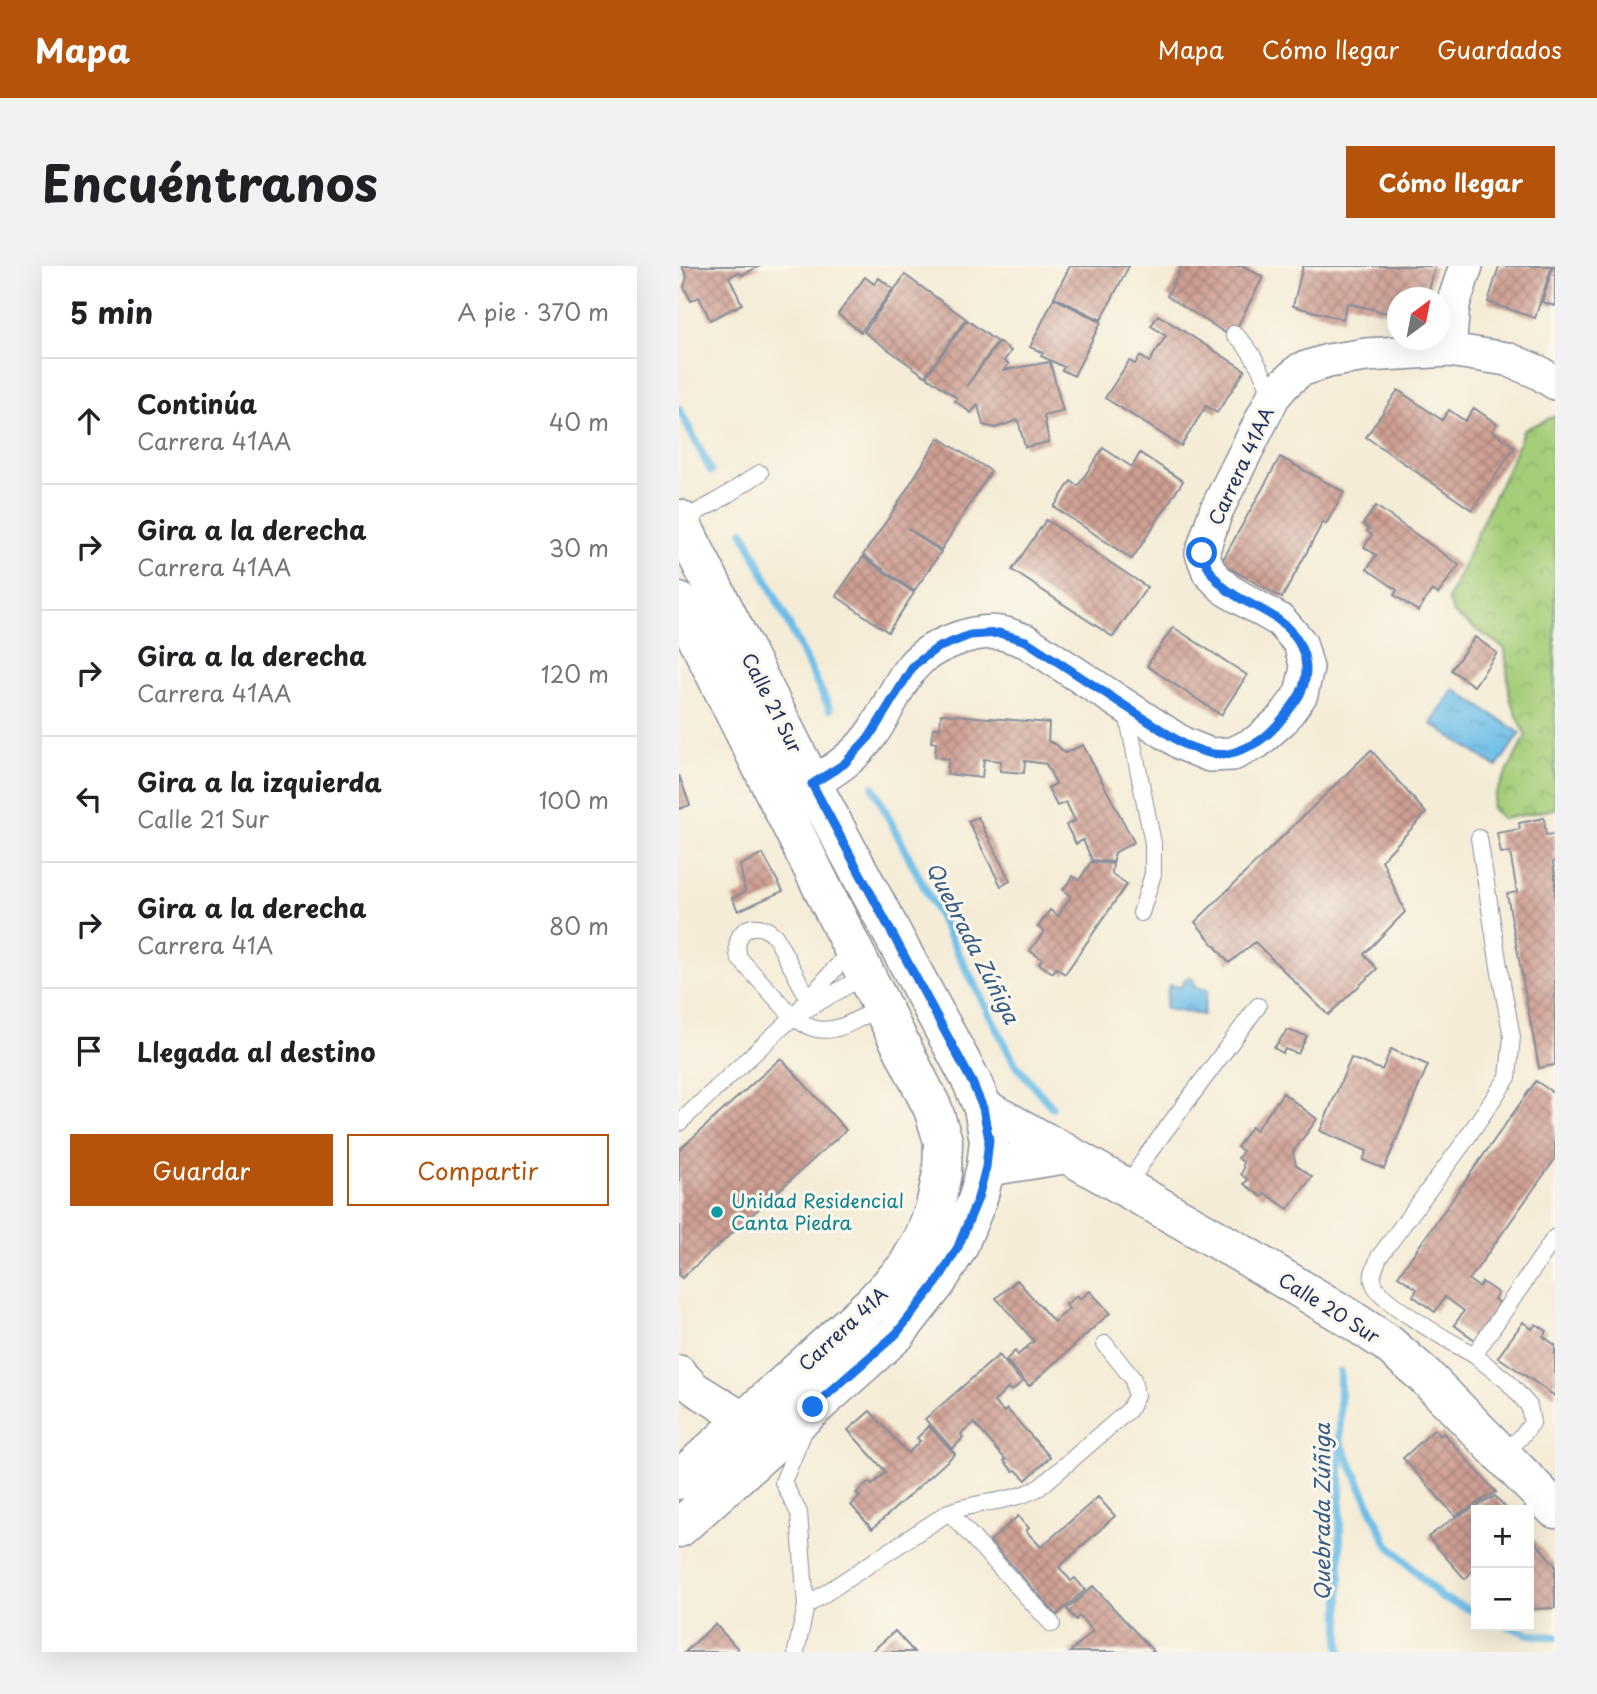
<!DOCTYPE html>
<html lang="es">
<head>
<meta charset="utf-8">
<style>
	body { margin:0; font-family:"Playpen Sans",sans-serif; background:#f2f2f2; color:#202124 }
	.controls { position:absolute; right:21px; bottom:21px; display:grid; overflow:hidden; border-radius:0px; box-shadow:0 7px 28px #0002 }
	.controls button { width:63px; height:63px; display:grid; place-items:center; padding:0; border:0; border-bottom:2px solid #e0e0e0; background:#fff; color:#202124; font:35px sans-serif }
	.compass { position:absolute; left:708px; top:21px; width:63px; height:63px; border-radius:50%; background:#fff; box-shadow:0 7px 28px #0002; rotate:32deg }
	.stop { position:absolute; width:21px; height:21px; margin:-16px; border:5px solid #1a73e8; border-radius:50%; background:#fff }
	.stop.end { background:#1a73e8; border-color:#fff; box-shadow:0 2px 7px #0008 }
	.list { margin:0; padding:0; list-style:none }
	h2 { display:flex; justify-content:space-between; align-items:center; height:91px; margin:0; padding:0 28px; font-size:30px }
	h2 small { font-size:23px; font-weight:400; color:#757577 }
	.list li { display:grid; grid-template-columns:46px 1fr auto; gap:21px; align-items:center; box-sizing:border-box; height:126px; padding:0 28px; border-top:2px solid #e0e0e0 }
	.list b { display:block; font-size:26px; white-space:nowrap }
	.list p { margin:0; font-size:23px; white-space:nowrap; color:#757577 }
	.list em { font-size:23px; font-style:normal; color:#757577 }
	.actions { display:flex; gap:14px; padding:21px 28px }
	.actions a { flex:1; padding:16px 0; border:2px solid #b45309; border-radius:0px; text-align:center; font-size:24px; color:#b45309 }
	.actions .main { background:#b45309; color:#fff }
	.icon { flex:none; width:38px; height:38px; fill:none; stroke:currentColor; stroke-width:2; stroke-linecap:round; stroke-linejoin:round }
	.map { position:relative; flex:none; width:876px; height:1386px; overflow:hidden; border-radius:0px }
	header { display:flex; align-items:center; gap:42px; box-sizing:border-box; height:98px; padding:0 35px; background:#b45309; color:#fff }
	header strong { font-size:33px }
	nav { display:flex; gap:38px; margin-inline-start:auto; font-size:24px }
	.intro { display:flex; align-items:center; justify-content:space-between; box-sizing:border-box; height:168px; padding:0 42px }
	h1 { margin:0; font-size:49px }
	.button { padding:18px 32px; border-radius:0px; background:#b45309; color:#fff; font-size:24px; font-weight:700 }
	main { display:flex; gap:42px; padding:0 42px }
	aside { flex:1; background:#fff; border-radius:0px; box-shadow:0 7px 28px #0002 }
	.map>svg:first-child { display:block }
</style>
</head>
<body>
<header>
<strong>Mapa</strong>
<nav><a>Mapa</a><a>Cómo llegar</a><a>Guardados</a></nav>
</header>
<div class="intro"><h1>Encuéntranos</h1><a class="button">Cómo llegar</a></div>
<main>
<aside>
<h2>5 min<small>A pie · 370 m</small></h2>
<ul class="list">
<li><svg class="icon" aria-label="ahead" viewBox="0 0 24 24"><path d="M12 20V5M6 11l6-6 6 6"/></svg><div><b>Continúa</b><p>Carrera 41AA</p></div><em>40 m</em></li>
<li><svg class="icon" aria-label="right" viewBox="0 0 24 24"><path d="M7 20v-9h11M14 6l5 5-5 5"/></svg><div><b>Gira a la derecha</b><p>Carrera 41AA</p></div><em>30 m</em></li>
<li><svg class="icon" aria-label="right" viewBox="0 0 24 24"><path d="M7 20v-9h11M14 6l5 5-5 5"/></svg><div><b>Gira a la derecha</b><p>Carrera 41AA</p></div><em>120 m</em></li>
<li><svg class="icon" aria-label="left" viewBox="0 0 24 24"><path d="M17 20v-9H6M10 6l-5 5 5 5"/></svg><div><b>Gira a la izquierda</b><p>Calle 21 Sur</p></div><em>100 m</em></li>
<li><svg class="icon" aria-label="right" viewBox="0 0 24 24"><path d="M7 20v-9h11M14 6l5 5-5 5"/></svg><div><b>Gira a la derecha</b><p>Carrera 41A</p></div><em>80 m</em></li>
<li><svg class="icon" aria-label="arrive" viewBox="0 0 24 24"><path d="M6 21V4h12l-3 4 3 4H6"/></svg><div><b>Llegada al destino</b></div></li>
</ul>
<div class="actions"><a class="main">Guardar</a><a>Compartir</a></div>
</aside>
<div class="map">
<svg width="876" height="1386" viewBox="0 0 876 1386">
	<defs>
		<pattern id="park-crowns" width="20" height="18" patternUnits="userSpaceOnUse" patternTransform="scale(1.75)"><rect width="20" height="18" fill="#a5cd78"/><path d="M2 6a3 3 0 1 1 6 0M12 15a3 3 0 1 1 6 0" fill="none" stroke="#8db06a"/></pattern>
		<pattern id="water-ripples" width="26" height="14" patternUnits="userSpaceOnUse" patternTransform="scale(1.75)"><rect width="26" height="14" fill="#6dbee8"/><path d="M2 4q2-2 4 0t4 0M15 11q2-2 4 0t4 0" fill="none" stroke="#599bbf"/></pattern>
		<pattern id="building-cross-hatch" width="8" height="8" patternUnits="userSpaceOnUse" patternTransform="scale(1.75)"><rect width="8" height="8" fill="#cf9f93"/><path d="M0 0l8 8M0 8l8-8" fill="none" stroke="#a7827b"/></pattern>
	</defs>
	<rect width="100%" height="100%" fill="#fbf7ec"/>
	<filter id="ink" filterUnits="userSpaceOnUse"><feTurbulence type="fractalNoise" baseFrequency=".0143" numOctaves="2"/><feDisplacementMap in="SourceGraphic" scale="14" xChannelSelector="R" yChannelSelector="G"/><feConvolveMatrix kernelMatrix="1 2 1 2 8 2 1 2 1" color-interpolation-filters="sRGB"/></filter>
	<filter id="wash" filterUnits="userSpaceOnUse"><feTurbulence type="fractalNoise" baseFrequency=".00686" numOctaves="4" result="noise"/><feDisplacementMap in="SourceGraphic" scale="28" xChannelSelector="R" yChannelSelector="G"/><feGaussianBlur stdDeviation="1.57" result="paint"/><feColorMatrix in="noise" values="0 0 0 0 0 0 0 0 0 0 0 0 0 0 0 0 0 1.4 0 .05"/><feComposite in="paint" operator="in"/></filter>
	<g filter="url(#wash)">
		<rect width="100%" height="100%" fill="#f4ecd6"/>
		<!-- park -->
		<path fill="url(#park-crowns)" stroke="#607e6b" stroke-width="2" d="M876,150v393l-53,10 -11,-12 4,-13 31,-58 -16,-37 -5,-50 -52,-36 -5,-14c14,-28 25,-57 38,-85 12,-28 29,-54 37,-84z"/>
		<!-- water -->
		<path fill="url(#water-ripples)" stroke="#4476a3" stroke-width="2" d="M775,423l66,44 -23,34 -66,-43z
			M511,711l4,4v6l13,3 -4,25 -38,-6 4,-24 12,2 4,-8z"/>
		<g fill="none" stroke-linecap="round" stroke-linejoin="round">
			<!-- stream -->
			<path stroke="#6dbee8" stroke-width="8" d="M0,143l32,62
				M64,265l87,178
				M194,521l142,277 37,43
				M661,1106v280
				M662,1177l46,100 55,55 34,14
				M830,1360l19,8 27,3"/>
		</g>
		<g id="blocks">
			<!-- building -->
			<path fill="url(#building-cross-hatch)" d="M3,0h78l-18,9 -3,-3 -10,5 13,27 -32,16 -11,-23 -8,4 -7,-14 3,-10z
				M391,0h59l-28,54 -47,-23z
				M503,0h61l20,11 -31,60 -65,-41z
				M624,0h132l-8,32h-30v7l-6,-2 -3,10 -41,-10 -4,16 -50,-13z
				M820,0h53l-17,52 -47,-16z
				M874,0h2v40l-13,-4z
				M226,9l61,44 -41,57 -61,-44z
				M186,11l9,7 5,-6 14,11 -32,43 -23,-18z
				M375,32l47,24 -27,54 -12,-6 2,-3 -23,-11 2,-3 -13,-6z
				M479,49l87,55 -28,43 -11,-7 -25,40 -76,-48 24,-37 6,3 5,-8 9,6 17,-26 -15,-10z
				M288,54l30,22 -31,45 33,-45 12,9 -7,10 5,3 -5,6 46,-8 13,49 -19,5 5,26 -24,5 -7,-27 -23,8 -12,-3 -5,-20 -7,8 -16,-12 2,-3 -31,-22z
				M719,124l44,30 7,-10 16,11 9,-13 23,16 -5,7 23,16 -43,63 -106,-73z
				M260,172l52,33 -50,79 -34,-22 34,24 -27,39 -51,-36 27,-39z
				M424,182l29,19 8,-14 43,28 -51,78 -78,-52 17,-26 7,5z
				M601,191l64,35 -18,32 -3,-2 -41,76 -61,-35z
				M697,240l83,59 -21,29 -6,-4 -14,21 -24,-16 3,-5 -30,-21 9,-14 -12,-8 8,-12 -5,-4 2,-2 -6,-5z
				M367,254l101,67 -34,50 -101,-67z
				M184,291l51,36 -26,39 -52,-36z
				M494,361l74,48 -26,40 -74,-49z
				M796,371l22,16 -23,33 -23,-16z
				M262,448l108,9 -1,18 9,4 8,8 18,-8 51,97 -20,11v9l-22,-2 -9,-20 -7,4 -10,-19 9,-4 -9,-19 -9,4 -9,-18 8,-4 -10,-20 -21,-3 -1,12 -24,-2 1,-10 -17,-2 -2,19 -35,-4 2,-15 -14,-2 1,-14 -5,-1 2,-14h7z
				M692,484l55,63 -44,47 23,52 -41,42 13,15 -49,46 -73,-73 -26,21 -34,-41z
				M0,509l11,30 -11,4z
				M299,551l32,64 -9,5 -33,-65z
				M865,552l2,17 9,-1v27l-2,1 2,13v190l-16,3 -32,-174 10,-2 -7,-40 -9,1 -4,-20 23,-4 -1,-6z
				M84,588l20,37 -45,20 -6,-13 13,-6 -5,-27z
				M412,596l22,2 -1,10 15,10 -62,90 -9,-6 -3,5 -14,-9 3,-5 -12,-8 14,-20 -6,-4 12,-17 8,6 13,-20 -8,-6 10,-14 6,4z
				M608,764l20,6 -9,18 -13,-5 -2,4 -9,-5z
				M712,783l37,16 -44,104 -21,-9 4,-9 -47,-20 31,-73 31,12z
				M102,792l65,72 -164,148 -3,-3v-125z
				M857,815l19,13v65l-86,121 10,7 3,-5 16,11 -4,6 7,5 -26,36 -21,-15 10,-14 -19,-14 -10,15 -22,-16 4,-7 -19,-13z
				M604,827l34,26 -24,33 3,13 16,12 -24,32 -23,-16 -3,4 -18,-13 4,-4 -7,-6 2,-4v-8l-5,-4 5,-7 -6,-4 14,-20 4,4z
				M338,1014l37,42 15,-13 -3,-4 11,-10 3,4 10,-8 20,22 -81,73 -23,-26 9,-9 3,4 16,-14 -38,-43z
				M844,1056l9,7 4,-5 11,7 -4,5 12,9v51l-57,-39z
				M320,1089l23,27 -10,9 -4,-3 -14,14 10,10 3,-3 43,48 -24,23 -10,-10 -3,1 -9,-10 2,-1 -32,-37 -13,11 2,4 -11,11 -27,-30z
				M191,1145l38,42 12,-12 -3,-3 12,-12 26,28 -83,75 -21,-24 9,-8 -4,-4 13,-11 3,3 14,-13 -38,-42z
				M756,1163l5,7 3,-3 53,59 -41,24 -52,-58z
				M816,1230l13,14h-32v57l-11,12 -37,-42 23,-17z
				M419,1231l17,19 -56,51 12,14 4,-3 10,12 -28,25 -67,-74 28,-25 11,12 -3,3 15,16z
				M850,1268l26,31v43l-26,1z
				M414,1320l61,66h-84l23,-21 -14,-15 -3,4 -9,-11z
				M36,1358l23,25 -3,3h-50z
				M216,1365l19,21h-43z"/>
		</g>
	</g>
	<g filter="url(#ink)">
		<use href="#blocks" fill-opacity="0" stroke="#888e9a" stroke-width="2"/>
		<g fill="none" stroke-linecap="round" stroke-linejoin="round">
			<!-- service casing -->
			<g stroke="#888e9a" stroke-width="18">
				<path id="service" d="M555,68c17,12 31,44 39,63
					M1,255l36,-19 44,-29
					M447,443l27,134v31l-12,39
					M129,732l-33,-62c-21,-20 -44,-5 -36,22l54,59c6,4 13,9 20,11 23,8 49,-12 69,-22
					M126,744l61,-35
					M0,857l114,-106 59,-68
					M447,922l21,-33 111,-149
					M795,1089c-21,-12 -92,-51 -100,-71 -4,-9 2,-18 5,-27l83,-112 46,-68 4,-40 -12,-64 -21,-135
					M823,1190l19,-19 11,-14 -3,-17 -13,-15 -9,-10 -33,-26 81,-118
					M270,1246l103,112
					M127,1340l143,-94c29,-11 63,-9 91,-25l89,-77 7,-14 -3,-17 -28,-35
					M117,1386l10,-46 -7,-93 -16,-31 22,-53"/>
			</g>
			<!-- minor casing -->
			<g stroke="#888e9a" stroke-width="36">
				<path id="minor" d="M770,84l4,-46 13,-38
					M133,518c22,-14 43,-27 58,-48 16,-21 25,-48 42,-69 17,-21 61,-38 88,-34 9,1 18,6 26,8l157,103 27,11 23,-1 24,-12 26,-23 18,-25 6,-26 -7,-25 -19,-22 -54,-31 -18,-18 -7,-19 14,-42 57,-114 10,-12 17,-15 28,-9 38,-6 83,-5 58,9 31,13 17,11
					M0,1106l15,16 51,32"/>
			</g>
			<!-- tertiary casing -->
			<g stroke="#888e9a" stroke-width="41">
				<path id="tertiary" d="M0,253l133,265 160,298 11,26 6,32 -3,27 -8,31 -20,49 -21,35 -41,52 -217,194
					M0,336l254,507 10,32 -1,32 -7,34 -11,30 -18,31 -35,37 -192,175
					M304,842l84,46 177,101 102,61 41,27 38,33 130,133
					M307,901l81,-13"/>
			</g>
			<!-- service -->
			<use href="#service" stroke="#fff" stroke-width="16"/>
			<!-- minor -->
			<use href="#minor" stroke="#fff" stroke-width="33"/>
			<!-- tertiary -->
			<use href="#tertiary" stroke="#fff" stroke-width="38"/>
		</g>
	</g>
	<g fill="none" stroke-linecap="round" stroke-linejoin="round" filter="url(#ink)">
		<!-- route -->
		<path stroke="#1a73e8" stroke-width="9" d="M134,1141l83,-73 41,-52 21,-35 20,-49 8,-31 3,-27 -6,-32 -11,-26 -160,-298 32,-20 26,-28 44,-71 23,-17 33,-13 29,-2 27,8 157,103c31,12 40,16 71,0 17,-9 30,-27 41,-42 20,-27 11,-60 -14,-80 -17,-14 -40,-20 -56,-34 -12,-11 -17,-19 -23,-35"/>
	</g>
	<!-- markers -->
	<circle fill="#0f9aa8" stroke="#fbf7ec" stroke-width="2.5" cx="38" cy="946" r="7"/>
	<g text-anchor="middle" stroke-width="6" stroke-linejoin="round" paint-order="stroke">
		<!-- street labels -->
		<g font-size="19" fill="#1b2f5e" stroke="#fbf7ec">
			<text transform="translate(562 200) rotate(-65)" y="7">Carrera 41AA</text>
			<text transform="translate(93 437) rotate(63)" y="7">Calle 21 Sur</text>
			<text transform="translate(650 1042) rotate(32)" y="7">Calle 20 Sur</text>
			<text transform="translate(164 1063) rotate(-43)" y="7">Carrera 41A</text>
		</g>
		<!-- culture labels -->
		<g font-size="19" fill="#0d838f" stroke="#fbf7ec" text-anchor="start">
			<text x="52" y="942">Unidad Residencial<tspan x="52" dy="22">Canta Piedra</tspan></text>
		</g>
		<!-- water labels -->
		<g font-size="21" font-style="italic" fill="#345a87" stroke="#fbf7ec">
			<text transform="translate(293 677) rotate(63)" y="7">Quebrada Zúñiga</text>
			<text transform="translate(644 1246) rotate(-90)" y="7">Quebrada Zúñiga</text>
		</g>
	</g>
</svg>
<div class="controls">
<button>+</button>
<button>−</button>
</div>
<svg class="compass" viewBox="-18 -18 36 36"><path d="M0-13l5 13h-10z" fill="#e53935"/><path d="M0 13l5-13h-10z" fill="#757577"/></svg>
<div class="stop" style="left:523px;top:287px"></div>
<div class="stop end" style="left:134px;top:1141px"></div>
</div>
</main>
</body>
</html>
